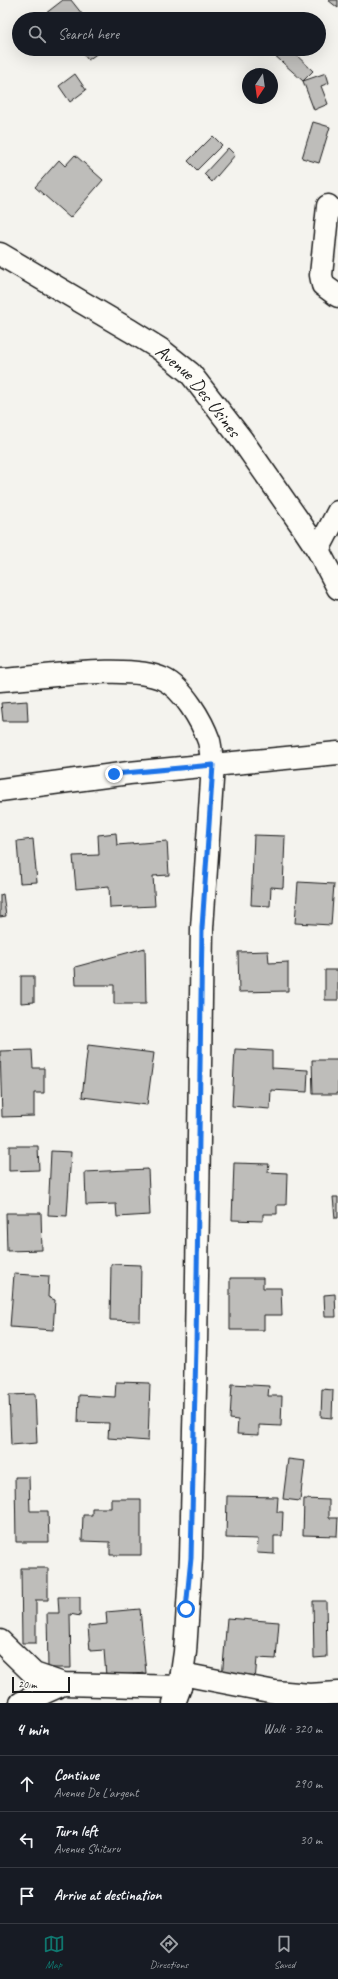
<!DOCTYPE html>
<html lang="en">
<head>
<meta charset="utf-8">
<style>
	body { margin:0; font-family:Caveat,sans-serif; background:#20242c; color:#f1f3f6 }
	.compass { position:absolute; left:242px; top:68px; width:36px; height:36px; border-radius:50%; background:#171b24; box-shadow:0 4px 16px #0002; rotate:193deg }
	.scale { position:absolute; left:12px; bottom:10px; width:58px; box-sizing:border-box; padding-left:4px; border:2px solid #1c1c1c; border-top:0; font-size:11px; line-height:14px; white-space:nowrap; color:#1c1c1c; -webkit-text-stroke:3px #fdfcf7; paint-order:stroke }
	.stop { position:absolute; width:12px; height:12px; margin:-9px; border:3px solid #1a73e8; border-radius:50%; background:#fff }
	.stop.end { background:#1a73e8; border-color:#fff; box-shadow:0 1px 4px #0008 }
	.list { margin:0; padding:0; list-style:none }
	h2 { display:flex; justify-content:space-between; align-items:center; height:52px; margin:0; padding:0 16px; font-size:17px }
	h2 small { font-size:13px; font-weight:400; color:#9ea1a6 }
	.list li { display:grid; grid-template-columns:26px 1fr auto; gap:12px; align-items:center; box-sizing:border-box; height:56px; padding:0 16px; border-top:1px solid #363941 }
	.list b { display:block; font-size:15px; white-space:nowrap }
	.list p { margin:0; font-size:13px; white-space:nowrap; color:#9ea1a6 }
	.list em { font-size:13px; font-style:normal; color:#9ea1a6 }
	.icon { flex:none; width:22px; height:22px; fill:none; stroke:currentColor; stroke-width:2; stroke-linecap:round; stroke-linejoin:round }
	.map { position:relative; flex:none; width:338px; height:1703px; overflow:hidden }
	.search { position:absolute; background:#171b24; box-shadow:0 4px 16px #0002; left:12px; right:12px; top:12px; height:44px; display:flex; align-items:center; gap:10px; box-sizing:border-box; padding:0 14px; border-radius:22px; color:#9ea1a6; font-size:15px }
	.sheet { height:220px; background:#171b24 }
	nav { display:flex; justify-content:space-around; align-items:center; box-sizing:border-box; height:56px; border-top:1px solid #363941; background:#171b24; font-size:11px; color:#9ea1a6 }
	nav a { display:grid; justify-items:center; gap:2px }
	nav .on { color:#0f766e }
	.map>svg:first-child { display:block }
</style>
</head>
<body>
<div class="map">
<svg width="338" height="1703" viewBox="0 0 338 1703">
	<rect width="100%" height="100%" fill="#f4f3ee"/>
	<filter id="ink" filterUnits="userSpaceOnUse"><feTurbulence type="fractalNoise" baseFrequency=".025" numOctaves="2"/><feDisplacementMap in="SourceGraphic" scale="8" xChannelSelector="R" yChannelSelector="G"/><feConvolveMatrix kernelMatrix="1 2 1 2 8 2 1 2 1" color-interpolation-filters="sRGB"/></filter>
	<g filter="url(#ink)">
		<!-- building -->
		<path fill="#bebdba" stroke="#1c1c1c" d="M63,0h8l15,19h-44l-1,-2z
			M328,0h10v8z
			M79,49h22l1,1 -14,10z
			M275,49h15l23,22 -10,10 -31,-28z
			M326,73l3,10 -8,3 7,18 -14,6 -11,-29z
			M75,74l11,16 -16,12 -11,-16z
			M313,122l17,5 -11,36 -17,-5z
			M213,136l9,9 -25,25 -9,-9z
			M228,148l7,7 -23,27 -8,-8z
			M75,155l28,25 -33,38 -35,-31 24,-27 6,6z
			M27,701l1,20h-25l-2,-18z
			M116,833l1,12 50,-4 2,34 -16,1 2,30 -45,2 -1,-22 -33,3 -3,-33 26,-1 -1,-20z
			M254,835l31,1 -2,52 -12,-1 -1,19 -19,-1z
			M33,839l4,43 -17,1 -3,-42z
			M298,882l36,2 -3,41 -36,-2z
			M3,894l3,22 -6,1v-22z
			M145,948l1,56h-32v-19h-38l-1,-18z
			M268,951l1,12 19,-1v29l-49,1 -1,-40z
			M325,970h13v30h-13z
			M21,976h13v26l-13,1z
			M88,1045l66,8 -7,52 -65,-8z
			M235,1049l37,2v17l36,2 -1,22 -36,-2 -1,19 -38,-3z
			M32,1050l1,18h11v25h-10v23l-32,1 -2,-66z
			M312,1060h26v34h-25z
			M9,1146h29l1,24 -30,1z
			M51,1151l20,1 -4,64 -19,-1z
			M234,1163l35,1 -1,8 19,1 -1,32h-9v9h-14v7l-31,-1z
			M148,1169l2,46 -33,2 -1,-13 -30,1 -1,-33z
			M333,1197h5v21h-3z
			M6,1213h35l1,37 -35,1z
			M111,1264l30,1 -1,56 -30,-1z
			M14,1274l35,2 -1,21 7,3 -2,30 -43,-3z
			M230,1278h33v10h18l1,27h-18v15h-34z
			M335,1294l1,23h-11l-1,-22z
			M116,1382l34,1 -2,58 -40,-3 1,-15 -31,-1 1,-27 36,2z
			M232,1384l37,2 -1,10h14l-1,30 -22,-1v10l-22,-1 1,-14 -8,-1z
			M322,1389l11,1 -1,28 -11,-1z
			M35,1394l2,49 -26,2 -2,-50z
			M288,1459l17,2 -5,40 -17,-2z
			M15,1477h14l1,34h18l1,31h-33z
			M227,1496l51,1 -1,15h6l-1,24h-8v18l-17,-1 1,-14 -32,-1z
			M111,1499h30v56h-31v-13l-28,-1 1,-26h9v-7h19z
			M304,1499l25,1v18h9l-1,18 -34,-1z
			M21,1568h27v32h-12v43h-14z
			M58,1597h22v19l-10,-2 1,54h-23l-1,-55h12z
			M313,1601h13l1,56 -13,1z
			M140,1609l6,64 -40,3 -2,-26 -14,1 -2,-25 19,-2 -1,-12z
			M227,1618l52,4 -3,37 -19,-1 -2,23 -33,-3z"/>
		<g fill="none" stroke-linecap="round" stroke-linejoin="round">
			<!-- minor casing -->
			<g stroke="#1c1c1c" stroke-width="25">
				<g id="minor">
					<path d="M328,206l-7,69 2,10 15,11"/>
					<path id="s1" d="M0,254l131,77 29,18 30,24 52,67 60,86 16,24 20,38"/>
					<path d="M318,550l20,-38"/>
					<path d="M0,680c40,-2 129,-17 163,-1 20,9 39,42 46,62 2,8 2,17 4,24l-11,163 -6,418 -5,212 -6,94 -5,35 -6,16"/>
					<path d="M0,790l129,-17 209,-20"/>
					<path d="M0,1641l34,33 29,10 117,3"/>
					<path d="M182,1674l93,18 35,3 28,-2"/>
					<path d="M21,1703l42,-19"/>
				</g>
			</g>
			<!-- minor -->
			<use href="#minor" stroke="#fdfcf7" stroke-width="22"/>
		</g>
	</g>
	<g fill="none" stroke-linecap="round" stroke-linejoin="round" filter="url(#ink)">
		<!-- route -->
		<path stroke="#1a73e8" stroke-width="5" d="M114,774l99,-9 -11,163 -6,418 -5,212 -5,51"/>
	</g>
	<g text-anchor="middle" stroke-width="3" stroke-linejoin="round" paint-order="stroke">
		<!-- street labels -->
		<g font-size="19" fill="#1c1c1c" stroke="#fdfcf7">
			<text dy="7" stroke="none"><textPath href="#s1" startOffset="243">Avenue Des Usines</textPath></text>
		</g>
	</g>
</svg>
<svg class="compass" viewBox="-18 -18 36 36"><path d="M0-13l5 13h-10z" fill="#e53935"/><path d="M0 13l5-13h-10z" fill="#9ea1a6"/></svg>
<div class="scale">20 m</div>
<div class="stop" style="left:186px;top:1609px"></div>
<div class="stop end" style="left:114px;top:774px"></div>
<div class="search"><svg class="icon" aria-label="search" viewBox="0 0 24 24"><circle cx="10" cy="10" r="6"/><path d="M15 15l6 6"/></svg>Search here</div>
</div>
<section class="sheet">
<h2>4 min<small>Walk · 320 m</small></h2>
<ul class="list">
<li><svg class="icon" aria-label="ahead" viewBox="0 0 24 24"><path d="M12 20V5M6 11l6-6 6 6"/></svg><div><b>Continue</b><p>Avenue De L'argent</p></div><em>290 m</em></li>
<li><svg class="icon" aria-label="left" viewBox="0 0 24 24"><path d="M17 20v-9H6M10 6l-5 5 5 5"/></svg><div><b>Turn left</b><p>Avenue Shituru</p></div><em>30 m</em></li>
<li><svg class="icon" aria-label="arrive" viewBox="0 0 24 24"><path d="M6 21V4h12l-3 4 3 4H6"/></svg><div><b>Arrive at destination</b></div></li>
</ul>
</section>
<nav>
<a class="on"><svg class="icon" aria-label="map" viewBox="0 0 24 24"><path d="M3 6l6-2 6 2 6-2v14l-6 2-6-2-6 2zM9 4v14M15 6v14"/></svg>Map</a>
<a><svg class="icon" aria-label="directions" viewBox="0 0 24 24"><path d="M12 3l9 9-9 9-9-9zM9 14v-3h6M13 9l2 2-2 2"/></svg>Directions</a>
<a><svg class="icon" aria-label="saved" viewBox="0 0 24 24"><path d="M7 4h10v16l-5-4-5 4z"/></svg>Saved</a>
</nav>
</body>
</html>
